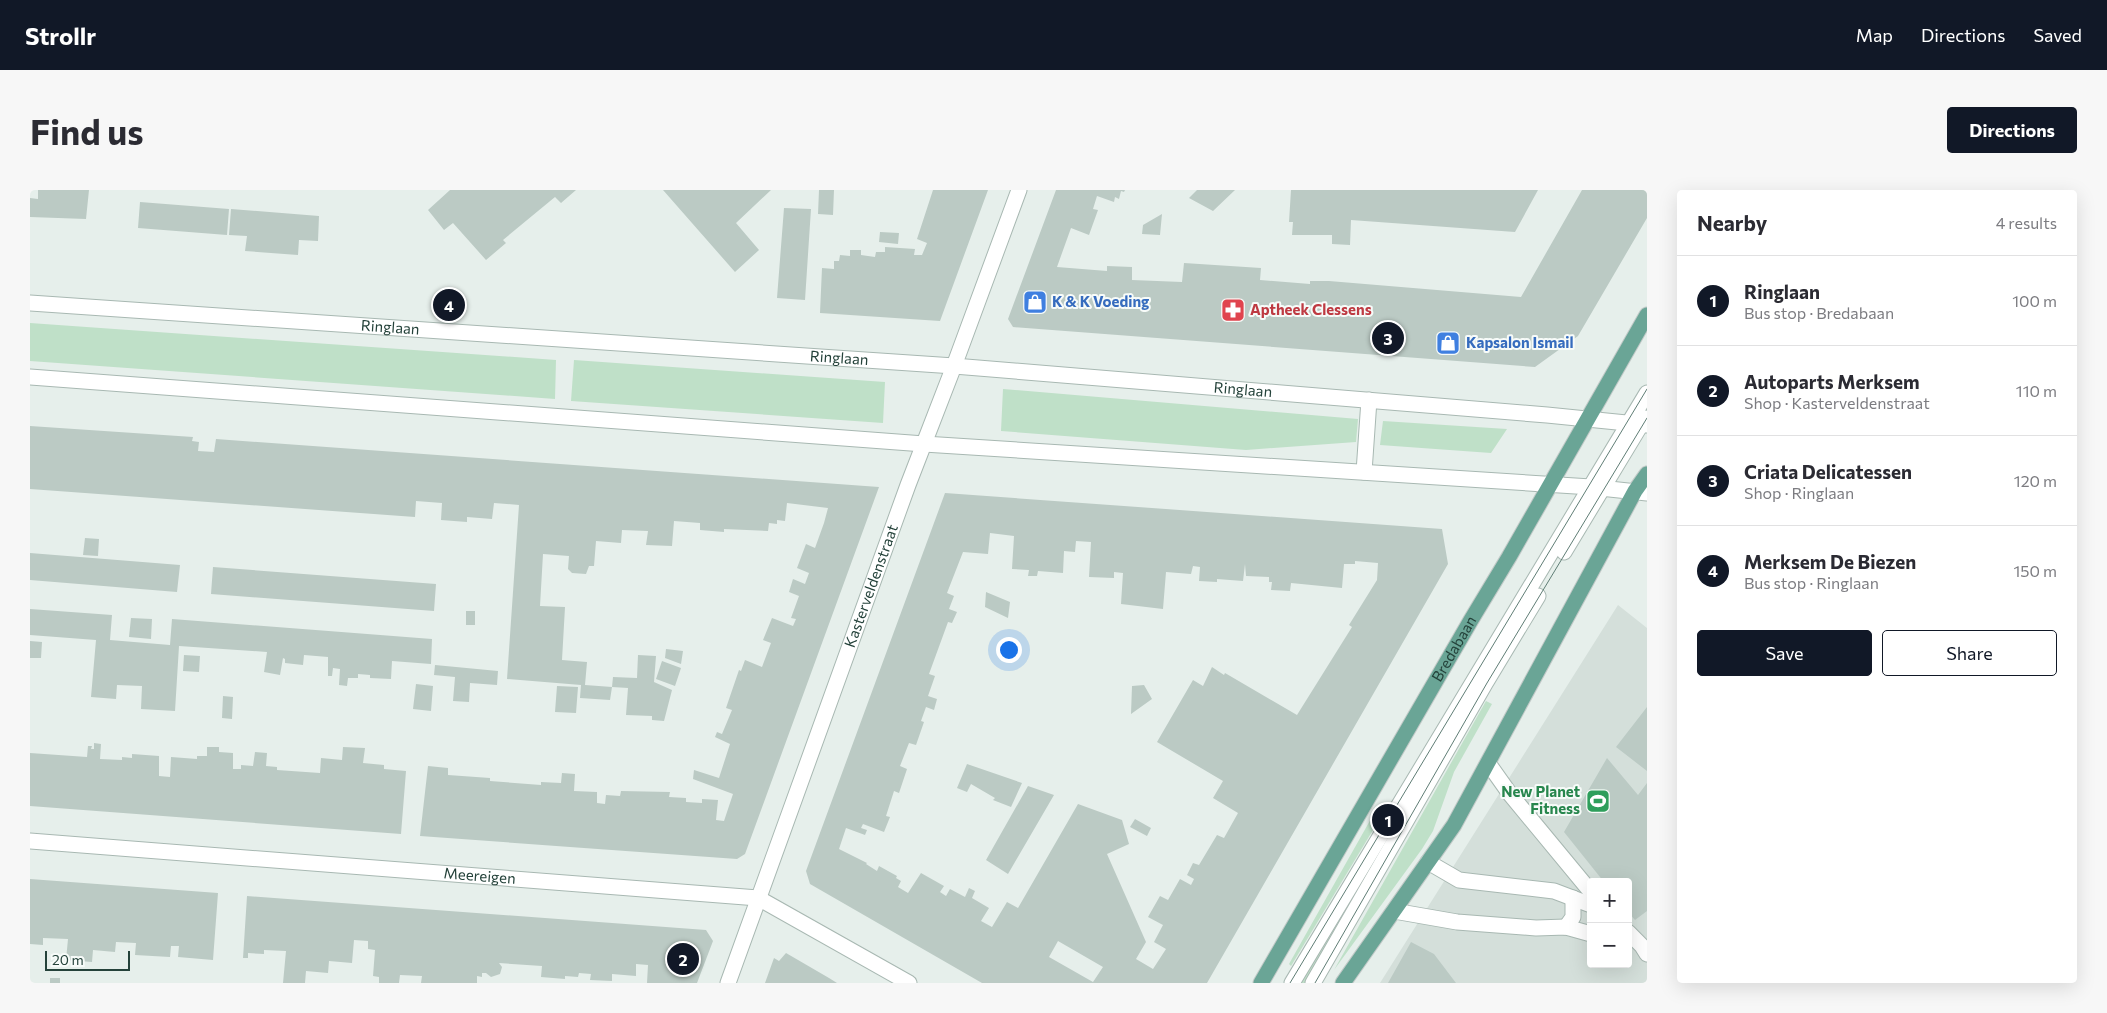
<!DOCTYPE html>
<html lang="en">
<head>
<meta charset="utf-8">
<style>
	body { margin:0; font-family:Commissioner,sans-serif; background:#f7f7f7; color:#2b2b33 }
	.controls { position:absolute; right:15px; bottom:15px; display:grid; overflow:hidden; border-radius:5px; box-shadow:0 5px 20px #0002 }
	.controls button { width:45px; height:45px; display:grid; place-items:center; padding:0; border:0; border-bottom:1px solid #e1e1e2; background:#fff; color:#2b2b33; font:25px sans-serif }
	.scale { position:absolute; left:15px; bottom:12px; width:85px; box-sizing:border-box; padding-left:5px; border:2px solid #24423a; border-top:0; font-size:14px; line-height:18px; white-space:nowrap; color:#24423a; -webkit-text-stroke:4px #f7fbf9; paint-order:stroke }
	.you { position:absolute; left:978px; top:459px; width:18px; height:18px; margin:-12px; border:4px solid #fff; border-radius:50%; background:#1a73e8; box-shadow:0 0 0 8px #1a73e833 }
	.badge { display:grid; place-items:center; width:32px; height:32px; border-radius:50%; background:#111827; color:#fff; font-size:16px; font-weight:700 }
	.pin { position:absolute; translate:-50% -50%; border:2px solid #fff; box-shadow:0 1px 5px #0006 }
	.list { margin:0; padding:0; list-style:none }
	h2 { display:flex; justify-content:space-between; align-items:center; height:65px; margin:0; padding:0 20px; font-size:21px }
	h2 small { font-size:16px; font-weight:400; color:#7c7c81 }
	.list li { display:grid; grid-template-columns:32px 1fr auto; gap:15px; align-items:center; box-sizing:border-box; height:90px; padding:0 20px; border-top:1px solid #e1e1e2 }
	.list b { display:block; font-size:19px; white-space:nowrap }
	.list p { margin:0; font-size:16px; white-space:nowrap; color:#7c7c81 }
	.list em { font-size:16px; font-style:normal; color:#7c7c81 }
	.actions { display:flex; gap:10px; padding:15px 20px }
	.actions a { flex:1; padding:11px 0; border:1px solid #111827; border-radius:5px; text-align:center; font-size:18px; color:#111827 }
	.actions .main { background:#111827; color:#fff }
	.map { position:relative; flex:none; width:1617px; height:793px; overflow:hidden; border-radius:5px }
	header { display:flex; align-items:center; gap:30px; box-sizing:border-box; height:70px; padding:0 25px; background:#111827; color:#fff }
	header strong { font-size:24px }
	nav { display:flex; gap:28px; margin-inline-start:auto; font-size:18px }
	.intro { display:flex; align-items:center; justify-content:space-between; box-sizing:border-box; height:120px; padding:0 30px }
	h1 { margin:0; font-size:35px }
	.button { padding:12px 22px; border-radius:5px; background:#111827; color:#fff; font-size:18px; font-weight:700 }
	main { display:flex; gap:30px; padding:0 30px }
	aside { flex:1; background:#fff; border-radius:5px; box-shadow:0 5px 20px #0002 }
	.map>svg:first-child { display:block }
</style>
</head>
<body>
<header>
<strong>Strollr</strong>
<nav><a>Map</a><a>Directions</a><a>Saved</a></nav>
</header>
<div class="intro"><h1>Find us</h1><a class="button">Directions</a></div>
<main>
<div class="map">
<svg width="1617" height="793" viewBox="0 0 1617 793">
	<rect width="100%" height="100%" fill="#e6efeb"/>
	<!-- built -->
	<path fill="#d4dfda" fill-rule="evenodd" d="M1588,415l29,23v355h-267zM1561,692h37v82h-37z"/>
	<!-- green -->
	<path fill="#bfe0c8" d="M0,133l526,37 -1,39 -525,-38z
		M544,170l311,22 -2,41 -312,-22z
		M973,199l355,30 -2,23 -110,8 -245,-19z
		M1353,231l124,8 -16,24 -111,-8z
		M1456,511l6,3 -38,68 -21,59 -11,18 -88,121z
		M1342,627l7,3 -88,146 -2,-2z
		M1311,720l5,3 -41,70h-7z"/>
	<!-- building -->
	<path fill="#bbcac4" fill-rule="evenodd" d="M8,0h51l-3,29 -56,-2v-19l8,1z
		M420,0h126l-15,13 -6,-6 -52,43 3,3 -20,17 -33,-37 -9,7 -16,-20z
		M633,0h108l-35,33 23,27 -24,22z
		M789,0h15l-1,25 -15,-1z
		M903,0h55l-48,131 -120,-8 2,-45 12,1v-8h5l1,-6 10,1v-6h11v5l14,2 1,-5h9v-5l30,2 -1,6h8l5,-12 -10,-4z
		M1026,0h69l-1,2 -3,-1 -2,8 -4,-2 -1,5 -17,-6 -4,13 5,1 -9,25 -18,-7 -14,39 50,4v-5l25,1v13l50,2 2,-19 77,5 -1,12 50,4v-3h19l192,16 61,-107h65v28l-69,118 -43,31 -522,-40 -5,-8z
		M1167,0h38l-22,21 -24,-13z
		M1261,0h247l-23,42 -164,-12 -1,25 -18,-1v-9h-40l1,-13h-4z
		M110,12l89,7 -2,26 -89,-7z
		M754,18l27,1 -6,91 -28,-2z
		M201,19l88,7 -1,25 -19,-1 -1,15 -53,-4 2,-15 -18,-1z
		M1132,24l-2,21 -18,-1 1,-9z
		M850,42l19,1 -1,11 -19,-2z
		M0,236l163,11 -1,4 7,1 -1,9 16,1 2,-13 663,48 -134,367 -8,5 -167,-12 -150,-11 8,-70 20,2v7l42,3v3l51,4v-3l20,1 1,-10 13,1 -1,17 23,1v11l8,1 1,-9 14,1 1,-5 49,1 -1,5 17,1v4l16,1v-4l16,1 -2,20 8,1 9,-27 -40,-15 1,-9 25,8 11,-34 -15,-7 2,-5 5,2 10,-24 -6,-2 13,-38 2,1 4,-11 17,7 9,-24 -8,-3 9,-22 21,8 3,-7 -5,-1 8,-22 -10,-4 4,-13 12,5 4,-11 -12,-5 9,-24 9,4 9,-25 4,-15 -41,-5 -2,18 -8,-1v4l-8,-1 -1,8 -44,-2v3l-24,-2v-7l-26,-2 -2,25 -26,-1 2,-14 -26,-1 -1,13 -25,-2 -2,25h-5l-3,8 -14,-1 -4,-4 1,-13 -26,-2 -3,52 25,1 -3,53 25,2 -2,23 27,2 -2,13 -30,-2 1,-13 -74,-6 12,-174 -25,-2 -2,16 -25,-2v5l-26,-2 1,-17 -26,-2 -1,16 -385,-28z
		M915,303l497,36 6,35 -241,419h-225l-172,-99 -4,-13zM960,343l24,3 -2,33 17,1 -1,6h9l1,-5 25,2 1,-22 11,1 1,-11 15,1 -2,35 25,1v-6l9,1 -2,31 42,5 3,-37 25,2 2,-8 7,1 -1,14 18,1v-3l26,2 2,-17 1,12 23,1v5h3l-1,8 19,1 1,-8 51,5 2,-24h11v-3l23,2 -1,17 -28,45 3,2 -55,88 -72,-42 -1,2 -12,-8 -9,19 -10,-6 -36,62 66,39 -10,17 25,15 -14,25 -7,-3 -18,30 -6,-2 -6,12 7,4 -3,6 -11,-6 -12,21 -8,-4 -12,21 15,8 -9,17 12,7 -13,20 -17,-10 10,-17 -39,-88 22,-10 -7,-24 -44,-16 -60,104 -11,-6 -15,25 -11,-6 8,-13 -17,-10 3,-7 -6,-3 -4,9 -15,-8 -4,7 -6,-4 4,-6 -23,-13 -13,20 -10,-6 3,-6 -5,-3 1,-2 -18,-10 -2,5 -11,-7 1,-1 -28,-14 7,-21 19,7 2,-5 -6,-2 2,-4 21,8 6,-15 -4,-1 8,-25 5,2 8,-24 -7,-3 9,-23 7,2 8,-23 -3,-1 5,-14 8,3 3,-11 -9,-3 7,-20 -6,-2 19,-52 4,1 5,-11 -8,-3 5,-13 -7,-3 16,-41 25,2zM1028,751l45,26 -10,15 -44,-25z
		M55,348l14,1 -1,17 -15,-1z
		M0,363l150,12 -3,27 -147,-12z
		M183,377l223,17 -2,27 -223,-17z
		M956,402l24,10 -2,16 -23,-11z
		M0,419l82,6 -2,25 60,5 2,-26 260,20 -1,25 -39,-3 -1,18 -21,-1v-3l-12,-1v4h-10l-1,8 -8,-1 1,-16 -7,-1 -1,8h-4v-19l-24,-2 -1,10 -18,-2v-4l-2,-1 -3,17 -16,-3 3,-20 -88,-6 -4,65 -34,-2 1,-23 -25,-1 -1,14 -25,-2 5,-57 -66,-5z
		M436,421h9v14h-9z
		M101,428l21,1 -1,20 -22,-2z
		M0,451l12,1 -1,16h-11z
		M636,459l17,2 -2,13 -16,-6z
		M154,465l16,1 -1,16 -16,-1z
		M608,465l18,1 -2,26 18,8 -8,31 -12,-1v-4l-26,-1 2,-27 -16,-1 1,-10 24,1z
		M632,471l19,7 -6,18 -19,-7z
		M405,475l63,6 -1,14 -27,-2 -1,19 -16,-1 2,-24 -21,-2z
		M386,494l17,2 -2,25 -18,-2z
		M1114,495l8,14 -21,15 1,-28z
		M527,496l21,1 -2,26 -21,-1z
		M193,506l10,1 -1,22 -10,-1z
		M1617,517v64l-31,-24z
		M64,553l7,1 -1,15 22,1v-3l10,1v-4l27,2v20l11,1 1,-20 26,2v-3h10v-9h12v5l14,1v16h8v-4l12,1 2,-14 12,1 -1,13 11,1v3l43,3 1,-15 21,2 1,-13 22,1 -2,15 21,2v4l22,2 -5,63 -371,-28v-53l57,4 1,-11h4l-1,3h3z
		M1577,568l31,37 9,-12v128l-12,9 -7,-8v-30h-24l-40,-50z
		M937,574l55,19 -11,24 -18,-7 2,-2 -24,-14 -4,8 -10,-4z
		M998,596l26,9 -46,79 -22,-14z
		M1105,629l16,9 -4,8 -17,-9z
		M0,689l188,14 -5,67 -35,-3 1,-11h-8l-1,11 -35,-2 1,-12 -20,-1 -1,10 -22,-2 -1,12 -26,-2 2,-21 -25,-1v7l-13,-1z
		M217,706l459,34 7,11 -16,42h-50l1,-18 -12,-1v12l-24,-2v7l-22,-1 1,-6 -12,-1 -1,4 -13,-1v3l-24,-2 1,-11 -43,-3 3,4 -2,7 -9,3 -5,-4h-4v4l-5,-1v7h-56l1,-7 -22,-1 -1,8h-20v-6l-6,-1 2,-26 -7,-1v-8l-14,-1 -2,23 -23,-2 -1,12 -22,-2 -1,12h-22l3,-32 -22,-1v4l-16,-1v5h-5z
		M1381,752l23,12 22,29h-68z
		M756,763l43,25 8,5h-72l9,-25 5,3z
		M20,788h10v5h-10z"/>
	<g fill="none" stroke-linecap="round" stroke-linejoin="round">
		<!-- minor casing -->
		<g stroke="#a8b8b2" stroke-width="17">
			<g id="minor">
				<path id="s1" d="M0,113l924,63 593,49 100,10"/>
				<path d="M0,187l894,67 667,43 56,6"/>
				<path d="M1334,282l5,-72"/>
				<path d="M1534,362l81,-134"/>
				<path d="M1458,573l22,31 81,98"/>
				<path id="s2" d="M0,651l728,57 151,85"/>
				<path d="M1398,672l31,18 95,11 37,14"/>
				<path d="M1364,721l63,11 79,6 30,-1 25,7"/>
				<path d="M1536,737l7,-10v-19"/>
				<path d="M1598,742l14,14 5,8"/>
				<path id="s3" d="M698,793l180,-498 46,-119 65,-176"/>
				<path d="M1262,793l355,-590"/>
				<path d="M1283,793l173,-301 52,-86"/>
			</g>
		</g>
		<!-- major casing -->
		<g stroke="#c2cac8" stroke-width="17">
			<g id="major">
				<path id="s4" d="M1231,793l210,-363 38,-63 138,-242"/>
				<path d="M1313,793l111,-158 181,-334 12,-17"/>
			</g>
		</g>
		<!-- minor -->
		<use href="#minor" stroke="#fff" stroke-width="15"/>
		<!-- major -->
		<use href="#major" stroke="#6aa596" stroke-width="15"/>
		<!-- tram -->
		<path stroke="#5f7d75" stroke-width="1" d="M1260,793l357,-594
			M1285,793l172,-300 160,-265"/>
	</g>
	<!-- icons -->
	<defs>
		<g id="shop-square" transform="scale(1.25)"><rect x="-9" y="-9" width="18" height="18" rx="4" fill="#3f7fe0" stroke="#f7fbf9"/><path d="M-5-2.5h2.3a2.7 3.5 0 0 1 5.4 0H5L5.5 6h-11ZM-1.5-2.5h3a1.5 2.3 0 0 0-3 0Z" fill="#fff"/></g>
		<g id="pharmacy-square" transform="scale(1.25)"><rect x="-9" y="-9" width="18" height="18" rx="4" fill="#e0444e" stroke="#f7fbf9"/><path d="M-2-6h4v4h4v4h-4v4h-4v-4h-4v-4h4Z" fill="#fff"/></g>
		<g id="stadium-square" transform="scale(1.25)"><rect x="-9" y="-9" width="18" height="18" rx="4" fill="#2e9e5b" stroke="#f7fbf9"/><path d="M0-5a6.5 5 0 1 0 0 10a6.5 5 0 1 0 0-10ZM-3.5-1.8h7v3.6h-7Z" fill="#fff"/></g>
	</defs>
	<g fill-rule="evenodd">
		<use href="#shop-square" x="1005" y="112"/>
		<use href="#pharmacy-square" x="1203" y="120"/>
		<use href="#shop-square" x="1418" y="153"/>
		<use href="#stadium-square" x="1568" y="611"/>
	</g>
	<g text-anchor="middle" stroke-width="4" stroke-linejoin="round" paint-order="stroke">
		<!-- shop labels -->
		<g font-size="15" font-weight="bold" fill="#366cbe" stroke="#f7fbf9" text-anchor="start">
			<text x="1022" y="117">K &amp; K Voeding</text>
			<text x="1436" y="158">Kapsalon Ismail</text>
		</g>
		<!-- health labels -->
		<g font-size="15" font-weight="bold" fill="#be3a42" stroke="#f7fbf9" text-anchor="start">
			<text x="1220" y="125">Aptheek Clessens</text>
		</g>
		<!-- street labels -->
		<g font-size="15" fill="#24423a" stroke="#f7fbf9">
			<text dy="5" stroke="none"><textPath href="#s1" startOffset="361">Ringlaan</textPath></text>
			<text dy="5" stroke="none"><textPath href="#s1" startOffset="811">Ringlaan</textPath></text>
			<text dy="5" stroke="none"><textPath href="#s1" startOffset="1216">Ringlaan</textPath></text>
			<text dy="5" stroke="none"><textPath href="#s3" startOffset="422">Kasterveldenstraat</textPath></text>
			<text dy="5" stroke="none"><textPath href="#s4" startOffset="386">Bredabaan</textPath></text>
			<text dy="5" stroke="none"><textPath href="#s2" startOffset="451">Meereigen</textPath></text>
		</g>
		<!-- leisure labels -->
		<g font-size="15" font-weight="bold" fill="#27864d" stroke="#f7fbf9" text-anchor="end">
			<text x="1550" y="607">New Planet<tspan x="1550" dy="17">Fitness</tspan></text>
		</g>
	</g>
</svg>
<div class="controls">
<button>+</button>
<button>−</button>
</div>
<div class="scale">20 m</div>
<div class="you"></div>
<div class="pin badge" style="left:1358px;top:630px">1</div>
<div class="pin badge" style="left:653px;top:769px">2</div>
<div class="pin badge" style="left:1358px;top:148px">3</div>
<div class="pin badge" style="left:419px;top:115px">4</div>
</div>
<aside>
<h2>Nearby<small>4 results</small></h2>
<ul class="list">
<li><span class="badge">1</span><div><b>Ringlaan</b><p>Bus stop · Bredabaan</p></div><em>100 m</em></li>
<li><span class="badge">2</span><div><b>Autoparts Merksem</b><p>Shop · Kasterveldenstraat</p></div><em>110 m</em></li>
<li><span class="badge">3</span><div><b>Criata Delicatessen</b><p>Shop · Ringlaan</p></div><em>120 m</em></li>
<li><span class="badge">4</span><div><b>Merksem De Biezen</b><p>Bus stop · Ringlaan</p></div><em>150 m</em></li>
</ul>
<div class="actions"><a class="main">Save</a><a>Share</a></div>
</aside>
</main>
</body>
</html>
